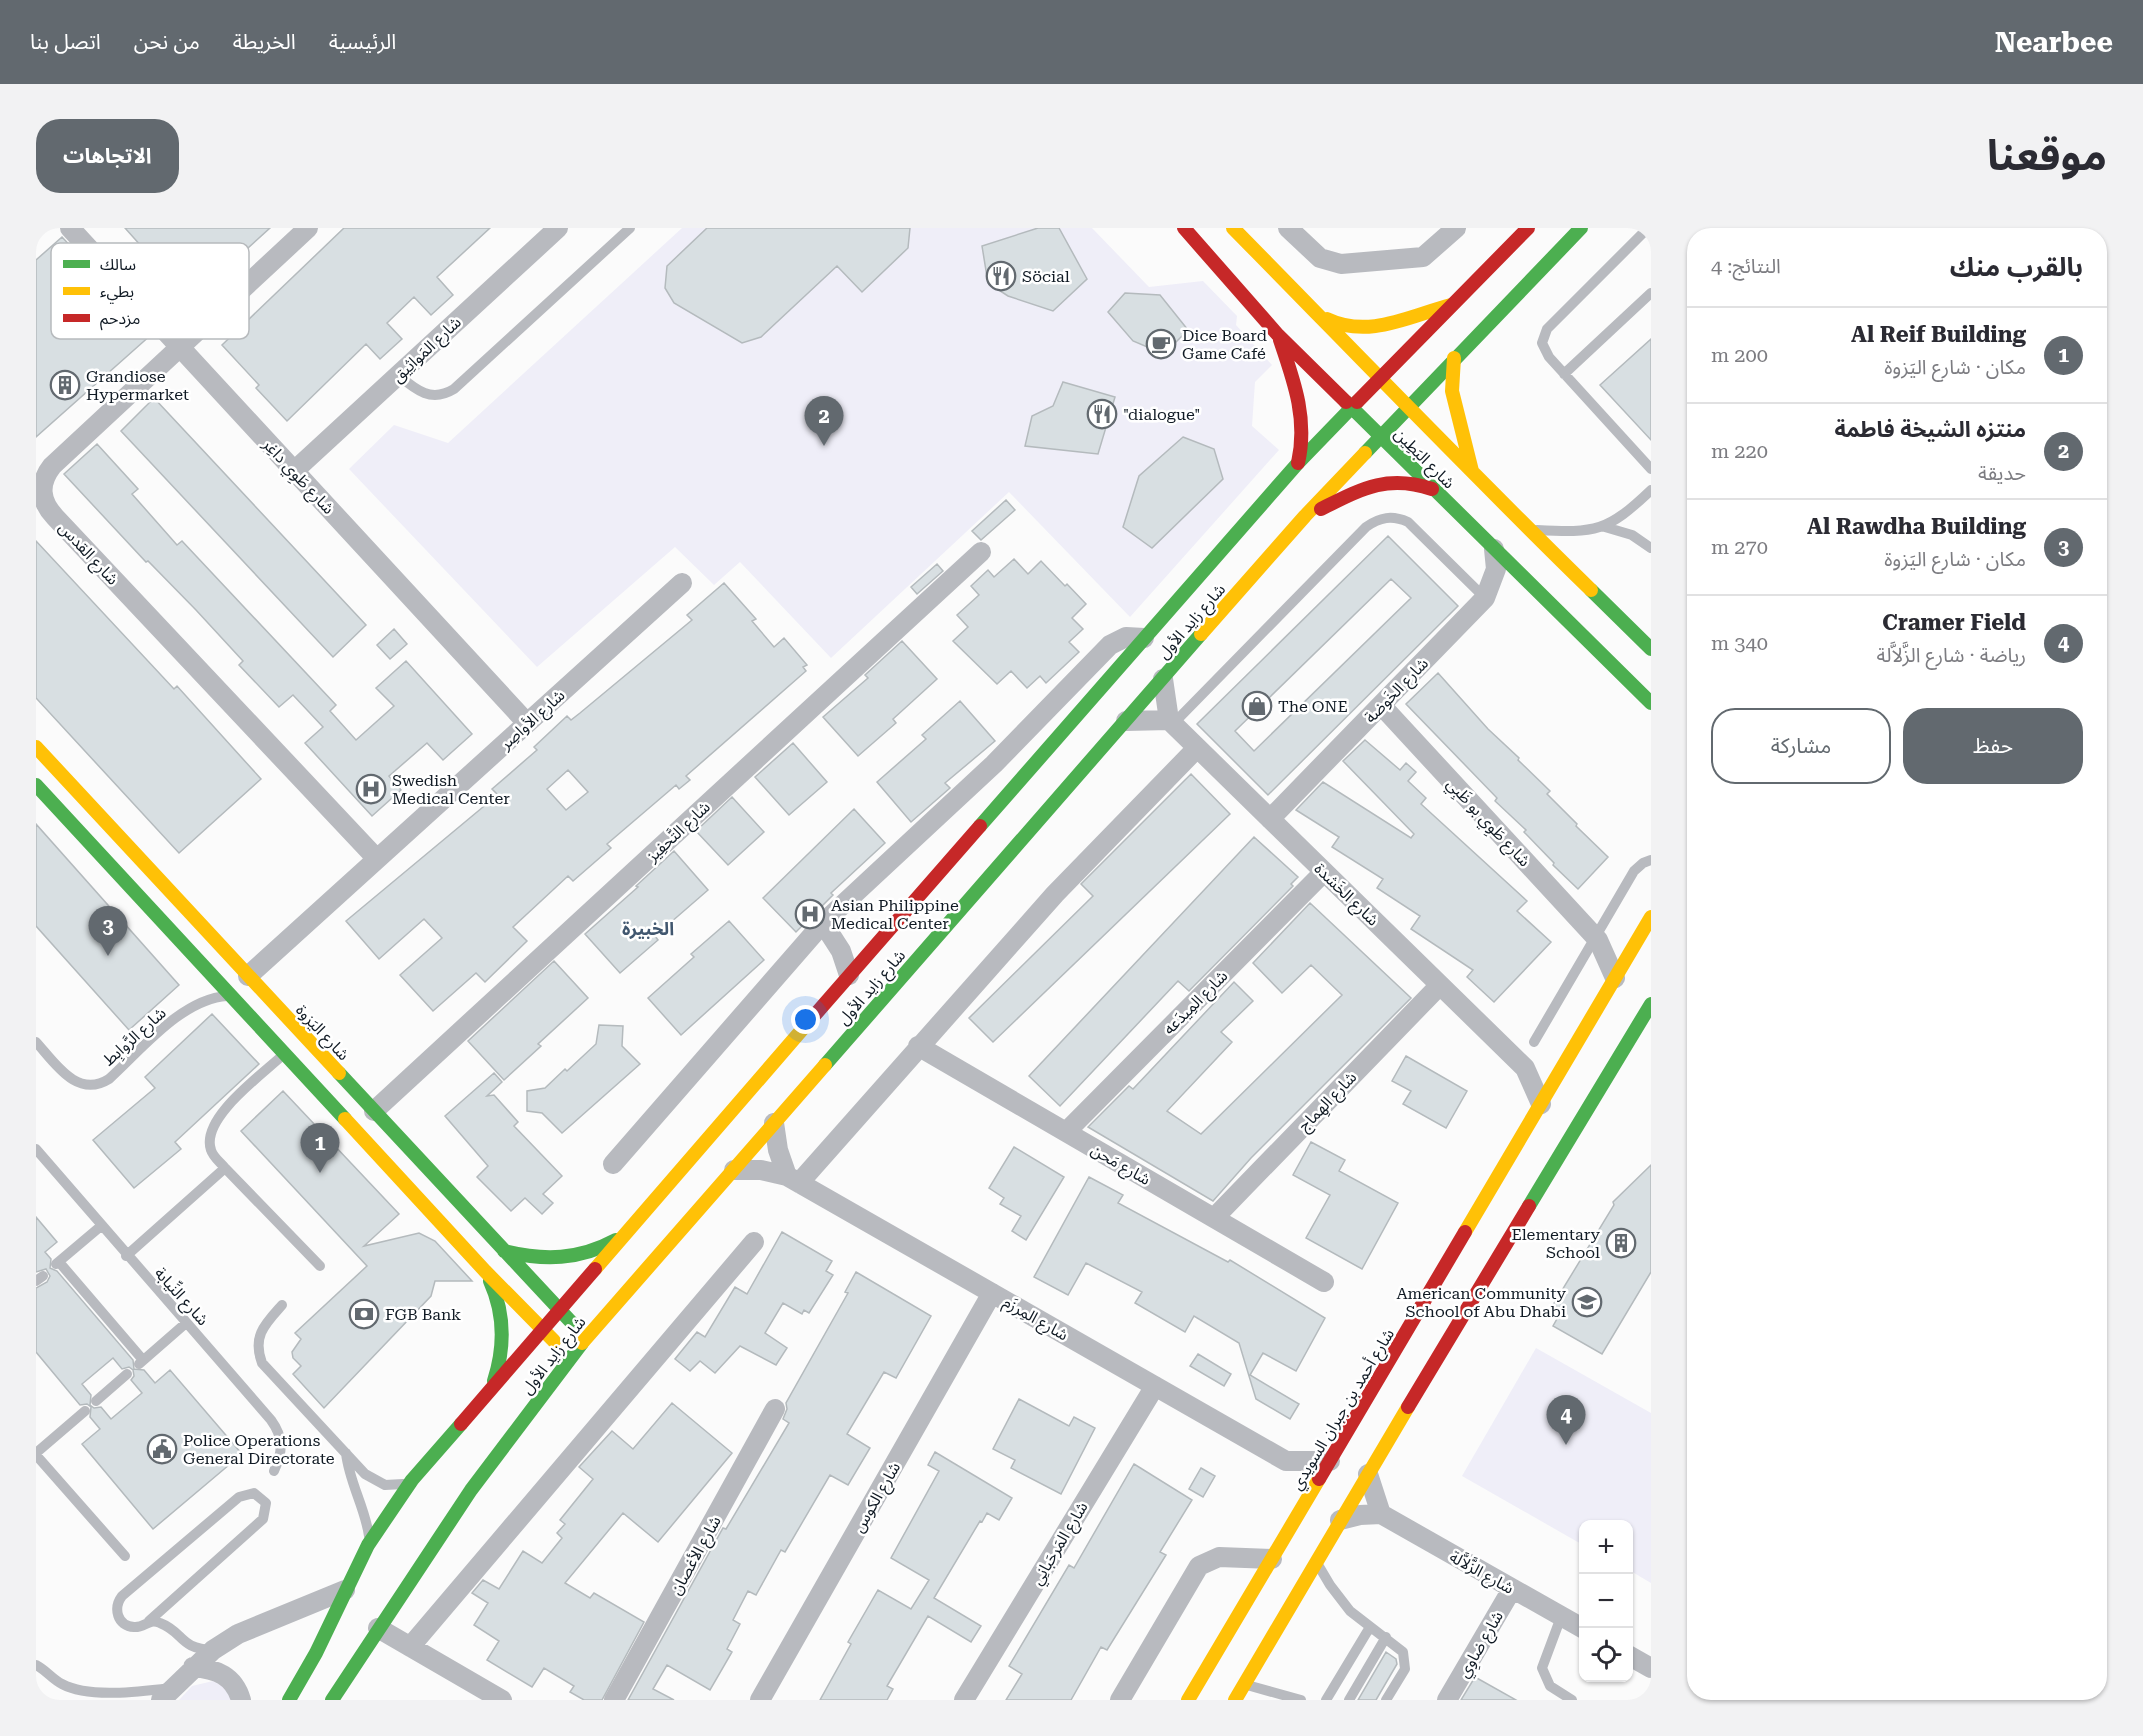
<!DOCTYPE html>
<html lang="ar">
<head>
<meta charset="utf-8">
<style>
	body { margin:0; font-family:"Roboto Serif","Noto Sans Arabic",serif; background:#f2f2f3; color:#2b2b33; direction:rtl }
	.controls { position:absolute; right:18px; bottom:18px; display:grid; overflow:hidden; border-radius:12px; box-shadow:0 2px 4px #0004 }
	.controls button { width:54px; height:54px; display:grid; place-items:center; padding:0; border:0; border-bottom:2px solid #e1e1e2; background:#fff; color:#2b2b33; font:30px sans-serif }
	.you { position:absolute; left:770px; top:792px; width:21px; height:21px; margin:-15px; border:4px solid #fff; border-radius:50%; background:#1a73e8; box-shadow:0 0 0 9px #1a73e833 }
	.badge { display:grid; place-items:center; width:39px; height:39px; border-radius:50%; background:#62696f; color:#fff; font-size:20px; font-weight:700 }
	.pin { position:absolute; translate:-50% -50px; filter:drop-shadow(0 2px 3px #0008) }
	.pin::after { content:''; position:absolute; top:32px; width:21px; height:18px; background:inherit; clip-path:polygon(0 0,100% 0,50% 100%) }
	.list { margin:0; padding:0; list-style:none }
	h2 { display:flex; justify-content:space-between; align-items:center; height:78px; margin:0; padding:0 24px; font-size:26px }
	h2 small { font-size:20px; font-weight:400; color:#7c7c81 }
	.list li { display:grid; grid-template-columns:39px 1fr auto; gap:18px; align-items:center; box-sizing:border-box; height:96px; padding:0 24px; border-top:2px solid #e1e1e2 }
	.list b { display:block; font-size:22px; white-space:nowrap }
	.list p { margin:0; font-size:20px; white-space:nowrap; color:#7c7c81 }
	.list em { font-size:20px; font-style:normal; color:#7c7c81 }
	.actions { display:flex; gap:12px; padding:18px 24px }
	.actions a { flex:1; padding:14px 0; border:2px solid #62696f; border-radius:24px; text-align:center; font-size:21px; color:#62696f }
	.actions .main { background:#62696f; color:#fff }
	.icon { flex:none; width:33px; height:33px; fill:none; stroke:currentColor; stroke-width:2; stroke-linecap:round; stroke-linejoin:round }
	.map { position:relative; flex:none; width:1615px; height:1472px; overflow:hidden; direction:ltr; border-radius:24px }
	header { display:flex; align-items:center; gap:36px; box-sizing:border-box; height:84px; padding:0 30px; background:#62696f; color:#fff }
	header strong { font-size:28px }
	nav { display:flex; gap:33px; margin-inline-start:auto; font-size:21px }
	.intro { display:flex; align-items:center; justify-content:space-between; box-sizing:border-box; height:144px; padding:0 36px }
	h1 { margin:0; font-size:42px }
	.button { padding:15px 27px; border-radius:24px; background:#62696f; color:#fff; font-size:21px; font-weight:700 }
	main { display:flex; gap:36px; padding:0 36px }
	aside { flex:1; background:#fff; border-radius:24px; box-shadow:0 2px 4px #0004 }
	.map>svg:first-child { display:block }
</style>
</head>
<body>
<header>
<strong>Nearbee</strong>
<nav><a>الرئيسية</a><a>الخريطة</a><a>من نحن</a><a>اتصل بنا</a></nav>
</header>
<div class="intro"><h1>موقعنا</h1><a class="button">الاتجاهات</a></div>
<main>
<aside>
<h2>بالقرب منك<small>النتائج: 4</small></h2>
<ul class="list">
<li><span class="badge">1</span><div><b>Al Reif Building</b><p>مكان · شارع اليَزوة</p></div><em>200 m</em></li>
<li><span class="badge">2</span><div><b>منتزه الشيخة فاطمة</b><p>حديقة</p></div><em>220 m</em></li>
<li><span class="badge">3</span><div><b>Al Rawdha Building</b><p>مكان · شارع اليَزوة</p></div><em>270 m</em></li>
<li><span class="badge">4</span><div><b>Cramer Field</b><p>رياضة · شارع الزَّلاَّلة</p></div><em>340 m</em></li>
</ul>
<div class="actions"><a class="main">حفظ</a><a>مشاركة</a></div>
</aside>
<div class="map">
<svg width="1615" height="1472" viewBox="0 0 1615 1472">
	<rect width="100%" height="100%" fill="#fbfbfb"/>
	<!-- green -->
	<path fill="#efeef8" d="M646,0h410l57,59 54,-6 34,35 -1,9 36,40 -17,17 -3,44 27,24 -149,167 -121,-125 -178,166 -91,-96 -26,23 -39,-38 -138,120 -188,-198 45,-44 54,18z
		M1500,1120l115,65v170l-22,-13 -1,-46h-44l-1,21 -121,-69z
		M177,1453l15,8 4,11h-53l13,-14z"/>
	<!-- building -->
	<path fill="#d8dfe2" stroke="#b4babd" stroke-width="1.5" fill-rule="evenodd" d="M89,0h145l-43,39 3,4 -37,33z
		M308,0h146l-53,49 16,18 -22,20 -17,-18 -27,26 15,16 -22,20 -14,-15 -79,77 -31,-33 3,-3 -37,-40z
		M671,0h203l-2,20 -46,44 -25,-26 -76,71 -19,6 -68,-40 -9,-15 2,-22z
		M1002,0h21l28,51 -34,32 -45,-15 -20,-13 -6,-37z
		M26,9l90,97 -116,103v-177z
		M1089,65l35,2 28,35 -24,24 -31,-13 -25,-29z
		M1615,111v101l-51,-55z
		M1027,154l52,15 -17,57 -73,-8 7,-30 21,-10z
		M118,170l212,227 -33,32 -212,-226z
		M1147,209l31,12 9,30 -71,69 -29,-21 16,-51z
		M61,216l41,45 -6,5 45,51 5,-4 154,164 -6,6 26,29 38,-34 -18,-18 30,-27 66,73 -29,26 -16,-17 -38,33 12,14 -29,26 -67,-73 18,-16 -30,-32 -14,12 -40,-42 4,-4 -47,-51 -48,-49 -2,1 -82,-88z
		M970,272l9,10 -34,30 -9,-9z
		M1352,308l70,70 -190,189 -71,-71zM1355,351l20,19 -157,153 -19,-20z
		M0,313l138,148 3,-3 84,93 -82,74 -143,-155z
		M978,331l14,15 13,-13 24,25 2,-2 19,20 -14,14 11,11 -14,13 10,10 -33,31 -6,-7 -13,12 -16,-17 -14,13 -44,-43 15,-14 -11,-12 22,-20 -8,-9 17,-16 6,7z
		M901,336l6,7 -26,23 -6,-7z
		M688,355l32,36 -4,2 22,26 10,-9 23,27 -4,2 3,4 -120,105 4,4 -11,9 -3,-4 -69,59 4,4 -38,33 -5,-5 -55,51 14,14 -42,41 -9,-9 -43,38 -33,-36 42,-37 -18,-19 -45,40 -33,-38 143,-119 8,-8 -5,-5 45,-39 -3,-3 33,-31 4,4 9,-7 112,-93 -5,-5zM532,542l20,22 -22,18 -19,-21z
		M358,401l13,15 -17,15 -13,-14z
		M866,413l35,38 -44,40 3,4 -38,33 -35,-39 45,-39 -3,-3z
		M1402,445l50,56 31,29 -1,2 32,31 -3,3 30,30 -1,2 32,31 -30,32 -25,-24 1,-2 -30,-31 2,-2 -31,-29 2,-3 -91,-94z
		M924,473l35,40 -50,42 5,5 -39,34 -34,-40 49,-43 -4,-4z
		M1329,512l35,30 6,-7 10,9 -8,9 18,17 -5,6 106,97 -10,10 34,31 -57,60 -27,-25 6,-7 -62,-41 9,-13 -43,-28 6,-9 -51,-32 7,-10 -43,-27 27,-28 88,56 3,-4 -71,-73z
		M757,515l34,39 -38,33 -34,-38z
		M1155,546l39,40 -237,228 -24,-24 124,-122 -12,-12z
		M696,569l32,35 -36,33 -32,-34z
		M818,581l31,34 -54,50 2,2 -37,37 -33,-34z
		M0,596l143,161 -50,45 -93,-104z
		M1218,609l44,40 -7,7 2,2 -104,105 -11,-10 -118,125 -31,-30z
		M638,623l34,39 -53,46 3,4 -38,33 -35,-39 53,-47 -2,-1z
		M1274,675l101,95 -160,160 -38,43 -125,-74 41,-41 4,3 101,-107 19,19 -32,31 11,10 -65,69 34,23 141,-139 -31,-30 -29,28 -29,-30z
		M693,693l35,39 -83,75 -33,-37 46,-41 -3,-3z
		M518,733l34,37 -50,46 3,2 -37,34 -36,-39z
		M176,786l47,50 -84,78 6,7 -47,39 -41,-48 62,-52 -10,-11z
		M563,797l24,1 -1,20 18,18 -78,69 -20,-20 -15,-2v-20l18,-3 20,-19 2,2 29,-27z
		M1370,828l61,35 -21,37 -43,-24 8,-13 -19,-10z
		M458,845l8,9 -15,14 7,-1 24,27 -4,4 48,50 -19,18 10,9 -11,11 -17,-16 -14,13 -34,-34 11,-11 -43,-50z
		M247,863l116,123 -35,32 55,-13 16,8 37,40h-37l-4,15 -107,112 -31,-34 8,-8 -8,-8 -1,-6 9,-13 -6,-6 72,-67 -126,-135z
		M1275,914l34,18 -6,11 59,32 -36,66 -56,-31 24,-43 -37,-20z
		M978,919l50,30 -38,63 -14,-9 9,-15 -21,-12 4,-6 -15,-10z
		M1615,937v107l-49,82 -49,-28 9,-16 -9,-5 61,-100 -1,-3z
		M1053,949l34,18 -5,8 110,59 2,-2 95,58 -29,53 -33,-18 -13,22 49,29 -9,15 -34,-20 -17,-56 -45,-27 -9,16 -50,-29 7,-11 -56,-29 -18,32 -34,-18z
		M0,989l21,25 -12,10 6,7 -1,9 7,3 76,89 1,9 10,1 11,13 15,-13 72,84 -89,75 -71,-85 18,-15 -10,-12 1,-10 -4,-3 -7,1 -44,-53v-64l11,-6 3,-6 -4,-7 -10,3zM77,1130l9,11 7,-2 4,3 1,6 -3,4 11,13 -31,26 -10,-12 -7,1 -4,-3 1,-10 -9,-11z
		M746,1004l50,29 -6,10 7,4 -24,38 -5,-3 -2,4 -19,-11 -18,30 22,15 -11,17 -36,-19 -25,27 -15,-12 -10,10 -15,-12 22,-27 8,5 30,-50 12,7z
		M820,1044l75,44 -35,62 -12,-6 -37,62 23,14 -22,37 -18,-10 -45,77 -4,-2 -25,45 -8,-4 -15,29 7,4 -13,25 5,3 -22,38 -43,-25 -14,24 21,11h-46l95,-172 3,1 63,-106 -6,-4 4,-10 -1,-6 62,-110 -3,-1z
		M1162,1126l33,20 -7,12 -34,-20z
		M983,1171l50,27 5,-9 21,11 -34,66 -50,-26 4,-8 -22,-11z
		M636,1175l60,50 -74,89 -35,-29 -58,70 25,15 4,-5 50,29 -42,78h-18l-14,-8 4,-6 -30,-18 -12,19 -45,-27 12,-19 -25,-16 14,-22 -16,-10 11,-13 16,9 24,-38 19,12 20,-25 -5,-5 8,-9 -5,-4 33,-41 -14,-12 33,-36 21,18z
		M899,1224l77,46 -13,22 -12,-7 -5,9 -2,-1 -46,77 47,28 -10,16 -43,-26 -41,70 6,3 -6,11h-67l31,-56 -3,-2 30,-52 33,19 18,-29 -38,-22 48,-87 -11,-6z
		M1098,1236l58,36 -32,52 6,3 -59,95 -6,-3 -30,53h-65l16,-26 -13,-8 60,-101 5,3z
		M1165,1240l14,8 -12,21 -14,-8z
		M1350,1424l10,7 1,5 -21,36h-18z
		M1439,1449l41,23h-55z"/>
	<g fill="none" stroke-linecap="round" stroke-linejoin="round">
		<!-- lane -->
		<path stroke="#b8babf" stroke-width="10" d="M1612,0l-101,101 -5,14 7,14 102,112
			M0,2l2,-2
			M1528,146l87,-81
			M362,147c18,15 33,28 56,14l176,-161
			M1569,299l27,8 19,13
			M1501,302c59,3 70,2 114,-40
			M1137,496l193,-197c14,-10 26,-12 42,-5l77,76
			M0,814c19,21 41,57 73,37 33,-30 73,-80 118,-83
			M1498,814l100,-171 9,-8 8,-3
			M248,826c-21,20 -84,64 -73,96 2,7 9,12 14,18l95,98
			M0,921l235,271c13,18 12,31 3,51
			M90,1028l99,-88
			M23,1034l84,98
			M20,1036l45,-38
			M0,1053l7,-5
			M246,1077c-17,19 -30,31 -20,58l103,111 20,11 18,-1
			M103,1136l47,-41
			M60,1173l31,-27
			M0,1225l49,-42
			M310,1225c3,29 19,54 23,83
			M0,1227l89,101
			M1281,1335l13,22 20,26 53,41 2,17 -19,31
			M1525,1389l-19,51 8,18 22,14
			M113,1393l114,-102 3,-16 -12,-10 -15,4 -117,99c-9,12 -5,30 12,31 11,1 14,-9 26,-4 24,9 19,26 53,27
			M0,1437c10,5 16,14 26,19 28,15 80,7 110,4
			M1211,1457l54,15
			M1290,1472l44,-73
			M1313,1472l37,-63"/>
		<!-- street -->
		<path stroke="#b8babf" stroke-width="20" d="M34,0l457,495
			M272,0l-256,238c-14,18 -12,35 3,51l322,342
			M1252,0l32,30 21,6 82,-7 33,-29
			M258,243l264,-243
			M1127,451l6,41 356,348 16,36
			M1345,477l217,235 17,38
			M1090,493l43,-1
			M1234,591l215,-221 11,-29 -2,-20
			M787,695l18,28 8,24
			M212,748l434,-393
			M882,818l406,236
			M338,883l607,-559
			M738,895l4,27 9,26
			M1030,904l258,-260
			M577,936l210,-241 171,-159 116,-119 16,-8 18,1
			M698,942h27l26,6 499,285h44
			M763,955l256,-289 142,-146
			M1178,990l226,-233
			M1332,1246l13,40
			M1304,1292l20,-5 21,-1 203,115
			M342,1400l124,72
			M374,1419l344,-405
			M1592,1427l23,13
			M157,1439c24,2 41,9 48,33
			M125,1472l52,-50 25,-16 107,-44
			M578,1472l161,-291
			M724,1472l232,-407
			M928,1472l191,-314
			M1084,1472l79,-134 20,-9 53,2
			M1411,1472l65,-111"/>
		<!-- fast -->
		<path stroke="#4caf50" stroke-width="14" d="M1310,174l305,301
			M1329,225l216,-225
			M1555,362l60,59
			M0,557l309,334
			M944,598l318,-363 59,-61
			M789,837l376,-431
			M303,845l233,250
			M1493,978l122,-202
			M468,1023c40,10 75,9 112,-11
			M454,1053c15,33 15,66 4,100
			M253,1472l27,-47 52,-108 44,-65 49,-56
			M296,1472l139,-210 111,-147"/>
		<!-- slow -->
		<path stroke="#ffc107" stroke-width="14" d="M1197,0c119,121 237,244 358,362
			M1291,91c42,20 82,-3 124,-14
			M1418,130l-2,33 20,80
			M1165,406l104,-118 60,-63
			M0,519l303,326
			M309,891l140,152 69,70
			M1429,1004l186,-315
			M559,1041l218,-252
			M546,1115l243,-278
			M1152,1472l131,-221
			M1199,1472l173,-293"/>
		<!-- jam -->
		<path stroke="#c62828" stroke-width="14" d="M1148,0l94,107 68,67
			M1244,112c14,41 28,79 18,123
			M1321,174l171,-174
			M1285,281c40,-20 66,-35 111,-20
			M777,789l167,-191
			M1372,1179l121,-201
			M425,1196l134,-155
			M1283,1251l146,-247"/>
	</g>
	<!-- icons -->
	<defs>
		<g id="restaurant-ring" transform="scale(1.5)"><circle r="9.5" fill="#fff" stroke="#62696f" stroke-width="1.5"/><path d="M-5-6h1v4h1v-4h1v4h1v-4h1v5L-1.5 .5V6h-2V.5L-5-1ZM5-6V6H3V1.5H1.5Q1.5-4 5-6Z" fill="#62696f"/></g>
		<g id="cafe-ring" transform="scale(1.5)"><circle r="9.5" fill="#fff" stroke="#62696f" stroke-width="1.5"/><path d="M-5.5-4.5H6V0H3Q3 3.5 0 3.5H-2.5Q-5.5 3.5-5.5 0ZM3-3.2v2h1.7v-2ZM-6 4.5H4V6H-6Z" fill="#62696f"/></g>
		<g id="building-ring" transform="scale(1.5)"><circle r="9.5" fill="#fff" stroke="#62696f" stroke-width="1.5"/><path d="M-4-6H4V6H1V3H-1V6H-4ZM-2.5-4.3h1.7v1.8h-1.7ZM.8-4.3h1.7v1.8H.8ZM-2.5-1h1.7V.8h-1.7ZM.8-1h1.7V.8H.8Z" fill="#62696f"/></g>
		<g id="shop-ring" transform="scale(1.5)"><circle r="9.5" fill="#fff" stroke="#62696f" stroke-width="1.5"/><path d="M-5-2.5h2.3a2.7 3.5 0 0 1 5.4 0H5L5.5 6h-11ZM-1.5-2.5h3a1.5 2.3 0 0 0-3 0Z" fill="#62696f"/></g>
		<g id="hospital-ring" transform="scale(1.5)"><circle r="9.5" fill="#fff" stroke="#62696f" stroke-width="1.5"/><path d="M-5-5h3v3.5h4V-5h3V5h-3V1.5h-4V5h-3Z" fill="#62696f"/></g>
		<g id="school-ring" transform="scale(1.5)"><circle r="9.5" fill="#fff" stroke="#62696f" stroke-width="1.5"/><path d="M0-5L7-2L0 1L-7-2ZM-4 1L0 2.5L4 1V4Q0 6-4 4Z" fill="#62696f"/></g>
		<g id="bank-ring" transform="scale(1.5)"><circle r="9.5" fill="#fff" stroke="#62696f" stroke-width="1.5"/><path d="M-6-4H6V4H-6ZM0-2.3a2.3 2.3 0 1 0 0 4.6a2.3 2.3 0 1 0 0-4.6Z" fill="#62696f"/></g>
		<g id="civic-ring" transform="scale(1.5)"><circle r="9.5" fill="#fff" stroke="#62696f" stroke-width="1.5"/><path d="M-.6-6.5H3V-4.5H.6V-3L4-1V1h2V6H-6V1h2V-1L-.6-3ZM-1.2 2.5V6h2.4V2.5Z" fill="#62696f"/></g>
	</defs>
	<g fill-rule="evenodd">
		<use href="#restaurant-ring" x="965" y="48"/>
		<use href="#cafe-ring" x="1125" y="116"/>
		<use href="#building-ring" x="29" y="157"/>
		<use href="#restaurant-ring" x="1066" y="186"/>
		<use href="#shop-ring" x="1221" y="478"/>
		<use href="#hospital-ring" x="335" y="561"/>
		<use href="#hospital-ring" x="774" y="686"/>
		<use href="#building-ring" x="1585" y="1015"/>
		<use href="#school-ring" x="1551" y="1074"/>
		<use href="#bank-ring" x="328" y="1086"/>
		<use href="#civic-ring" x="126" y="1221"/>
	</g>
	<g text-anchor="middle" stroke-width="5" stroke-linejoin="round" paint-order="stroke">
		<!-- poi labels -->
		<g font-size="16" fill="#101a24" stroke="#fff" text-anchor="start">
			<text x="986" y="54">Söcial</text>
			<text x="1146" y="113">Dice Board<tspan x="1146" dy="18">Game Café</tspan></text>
			<text x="50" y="154">Grandiose<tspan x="50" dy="18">Hypermarket</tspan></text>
			<text x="1087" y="192">"dialogue"</text>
			<text x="1242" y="484">The ONE</text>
			<text x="356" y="558">Swedish<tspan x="356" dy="18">Medical Center</tspan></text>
			<text x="795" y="683">Asian Philippine<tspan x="795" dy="18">Medical Center</tspan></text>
			<text x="1564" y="1012" text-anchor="end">Elementary<tspan x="1564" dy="18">School</tspan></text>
			<text x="1530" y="1071" text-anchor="end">American Community<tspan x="1530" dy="18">School of Abu Dhabi</tspan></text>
			<text x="349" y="1092">FGB Bank</text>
			<text x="147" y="1218">Police Operations<tspan x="147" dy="18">General Directorate</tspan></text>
		</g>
		<!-- street labels -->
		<g font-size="16" fill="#101a24" stroke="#fff">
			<text transform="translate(390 121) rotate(-43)" y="6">شارع المَواثِيق</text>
			<text transform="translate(1389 230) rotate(45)" y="6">شارع البَطِين</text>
			<text transform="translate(263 248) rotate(47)" y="6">شارع طَوِي داغِر</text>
			<text transform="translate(53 325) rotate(47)" y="6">شارع القدس</text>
			<text transform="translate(1155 393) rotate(-49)" y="6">شارع زايد الأول</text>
			<text transform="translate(1360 462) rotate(-46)" y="6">شارع الخَوضة</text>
			<text transform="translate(496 491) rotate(-42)" y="6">شارع الأواصِر</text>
			<text transform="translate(1453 594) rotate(47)" y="6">شارع طَوِي بو ظَبِي</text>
			<text transform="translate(642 603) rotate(-43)" y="6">شارع التَّحفِيز</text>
			<text transform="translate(1311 666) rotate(44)" y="6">شارع الخَشدة</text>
			<text transform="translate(835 759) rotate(-49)" y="6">شارع زايد الأول</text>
			<text transform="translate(1159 774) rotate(-45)" y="6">شارع المِيدَعه</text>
			<text transform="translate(287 804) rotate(47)" y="6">شارع اليَزوة</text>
			<text transform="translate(98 808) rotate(-42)" y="6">شارع الرَّوابِط</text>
			<text transform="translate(1291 873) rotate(-46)" y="6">شارع الهِماج</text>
			<text transform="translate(1085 936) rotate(30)" y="6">شارع مَحن</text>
			<text transform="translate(146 1068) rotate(48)" y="6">شارع النِّيابة</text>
			<text transform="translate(1000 1090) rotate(30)" y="6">شارع المِرزَم</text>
			<text transform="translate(517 1127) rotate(-52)" y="6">شارع زايد الأول</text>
			<text transform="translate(1306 1181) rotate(-59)" y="6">شارع أحمد بن جبران السويدي</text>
			<text transform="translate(840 1269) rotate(-60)" y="6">شارع الكوس</text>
			<text transform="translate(1023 1315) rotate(-59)" y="6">شارع المَرحَبانِي</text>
			<text transform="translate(659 1327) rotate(-61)" y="6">شارع الأغصان</text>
			<text transform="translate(1446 1344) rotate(29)" y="6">شارع الزَّلاَّلة</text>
			<text transform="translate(1444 1416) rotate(-60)" y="6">شارع ضاوِي</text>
		</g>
		<!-- neighbourhood labels -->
		<g font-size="18" font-weight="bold" fill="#41576f" stroke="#fff">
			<text x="612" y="707">الخبيرة</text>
		</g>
	</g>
	<!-- legend -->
	<rect x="15" y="15" width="198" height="96" rx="9" fill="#fff" stroke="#b7babd" stroke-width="1.5"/>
	<rect x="27" y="32" width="27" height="8" fill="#4caf50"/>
	<rect x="27" y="59" width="27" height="8" fill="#ffc107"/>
	<rect x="27" y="86" width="27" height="8" fill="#c62828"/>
	<g font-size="16" fill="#101a24">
		<text x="64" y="42">سالك</text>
		<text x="64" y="69">بطيء</text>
		<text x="64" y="96">مزدحم</text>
	</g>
</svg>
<div class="controls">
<button>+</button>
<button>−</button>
<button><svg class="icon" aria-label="locate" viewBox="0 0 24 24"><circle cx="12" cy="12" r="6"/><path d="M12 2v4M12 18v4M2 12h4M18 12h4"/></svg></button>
</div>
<div class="you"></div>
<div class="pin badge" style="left:284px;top:945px">1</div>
<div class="pin badge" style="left:788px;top:218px">2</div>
<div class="pin badge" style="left:72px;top:728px">3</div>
<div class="pin badge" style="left:1530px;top:1217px">4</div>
</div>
</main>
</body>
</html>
